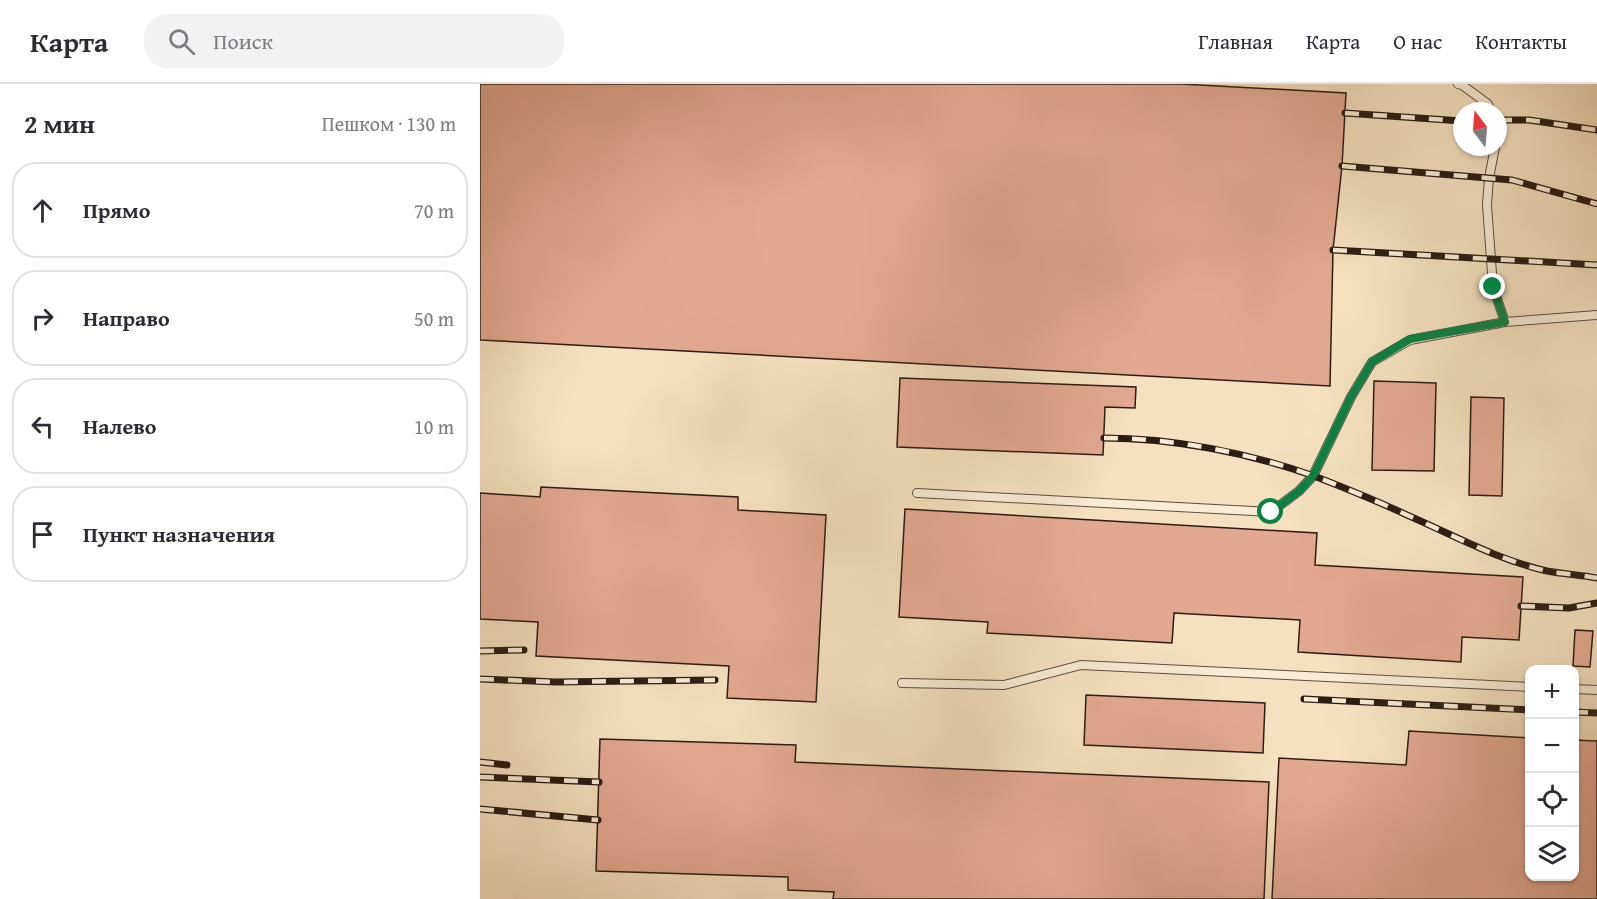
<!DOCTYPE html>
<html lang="ru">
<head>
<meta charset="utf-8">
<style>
	body { margin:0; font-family:"Gentium Book Plus",serif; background:#f2f2f3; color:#2b2b33 }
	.controls { position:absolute; right:18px; bottom:18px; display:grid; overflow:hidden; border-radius:12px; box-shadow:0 2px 4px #0004 }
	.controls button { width:54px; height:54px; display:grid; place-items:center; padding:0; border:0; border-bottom:2px solid #e1e1e2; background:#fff; color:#2b2b33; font:30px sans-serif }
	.compass { position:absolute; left:973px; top:18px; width:54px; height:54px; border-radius:50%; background:#fff; box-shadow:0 2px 4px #0004; rotate:344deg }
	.stop { position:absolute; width:18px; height:18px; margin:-14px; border:4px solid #0b8043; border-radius:50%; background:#fff }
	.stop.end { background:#0b8043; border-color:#fff; box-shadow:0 2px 6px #0008 }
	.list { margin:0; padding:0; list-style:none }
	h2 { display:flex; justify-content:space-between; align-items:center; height:78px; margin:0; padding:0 24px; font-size:26px }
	h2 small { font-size:20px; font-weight:400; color:#7c7c81 }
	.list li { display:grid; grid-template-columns:39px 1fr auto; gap:18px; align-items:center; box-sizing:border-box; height:96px; margin:0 12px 12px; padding:0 12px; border:2px solid #e1e1e2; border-radius:24px }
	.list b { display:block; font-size:22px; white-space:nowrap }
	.list em { font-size:20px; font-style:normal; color:#7c7c81 }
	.icon { flex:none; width:33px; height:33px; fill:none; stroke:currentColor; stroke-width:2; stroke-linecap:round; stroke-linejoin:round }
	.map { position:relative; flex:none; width:1117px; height:815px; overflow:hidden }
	header { display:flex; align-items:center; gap:36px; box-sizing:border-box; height:84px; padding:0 30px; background:#fff; border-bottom:2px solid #e1e1e2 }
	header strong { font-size:28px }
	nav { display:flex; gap:33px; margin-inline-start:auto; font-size:21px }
	.search { width:420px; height:54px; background:#f2f2f3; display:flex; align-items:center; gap:15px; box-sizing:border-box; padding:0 21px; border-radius:24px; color:#7c7c81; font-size:22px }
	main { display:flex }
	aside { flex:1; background:#fff }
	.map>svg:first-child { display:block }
</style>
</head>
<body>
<header>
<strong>Карта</strong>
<div class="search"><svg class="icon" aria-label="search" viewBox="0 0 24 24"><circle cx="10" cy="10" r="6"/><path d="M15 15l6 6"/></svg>Поиск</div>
<nav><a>Главная</a><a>Карта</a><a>О нас</a><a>Контакты</a></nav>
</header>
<main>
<aside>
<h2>2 мин<small>Пешком · 130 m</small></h2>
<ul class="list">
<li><svg class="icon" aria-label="ahead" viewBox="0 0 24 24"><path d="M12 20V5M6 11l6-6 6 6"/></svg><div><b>Прямо</b></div><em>70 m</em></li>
<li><svg class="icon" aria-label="right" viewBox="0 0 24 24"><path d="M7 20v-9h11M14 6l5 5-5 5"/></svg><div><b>Направо</b></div><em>50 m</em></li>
<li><svg class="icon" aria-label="left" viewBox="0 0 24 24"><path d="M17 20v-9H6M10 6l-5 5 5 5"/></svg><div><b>Налево</b></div><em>10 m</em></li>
<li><svg class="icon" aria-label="arrive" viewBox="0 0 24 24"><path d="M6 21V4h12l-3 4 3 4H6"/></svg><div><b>Пункт назначения</b></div></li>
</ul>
</aside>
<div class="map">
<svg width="1117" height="815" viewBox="0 0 1117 815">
	<rect width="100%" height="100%" fill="#f5e1bf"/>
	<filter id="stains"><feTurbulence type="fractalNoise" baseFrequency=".00333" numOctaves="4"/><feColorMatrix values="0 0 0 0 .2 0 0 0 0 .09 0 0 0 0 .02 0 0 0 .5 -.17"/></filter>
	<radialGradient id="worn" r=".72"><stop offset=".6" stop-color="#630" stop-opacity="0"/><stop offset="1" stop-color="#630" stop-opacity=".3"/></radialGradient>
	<!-- building -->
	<path fill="#e3a891" stroke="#2c1c14" stroke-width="1.5" d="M0,0h701l165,9 -4,73 -9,84 -3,136 -850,-46z
		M420,294l236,9 -1,21 -30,-1 -2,48 -206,-8z
		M894,297l62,2 -2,88 -62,-1z
		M991,313l33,1 -2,98 -33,-1z
		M61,403l197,10v13l88,5 -10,187 -89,-4 2,-32 -193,-10 2,-34 -58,-3v-126l60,4z
		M425,425l412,24 -2,32 208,12 -4,63 -57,-3 -1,25 -163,-10 2,-32 -126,-7 -2,30 -185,-10 1,-11 -89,-5z
		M1095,546l18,1 -3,36 -17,-1z
		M606,611l179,8 -2,50 -179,-8z
		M929,647l121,7v138h44v-136l23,1v158h-325l7,-141 127,7z
		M120,655l196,6 -1,17 474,20 -5,117h-431l1,-7 -46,-2v-13l-192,-6z"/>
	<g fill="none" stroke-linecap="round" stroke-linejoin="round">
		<!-- lane casing -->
		<g stroke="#5e4d3f" stroke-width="10">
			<path id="lane" d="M978,0l4,1 26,19 2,7
				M1015,63l-6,31 -2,27 6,82 12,35
				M437,409l354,19 28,-21 14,-15 38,-79 21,-35 38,-22 95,-18 92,-7
				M422,599l102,2 77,-20 449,22
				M1094,605l23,1"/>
		</g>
		<!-- lane -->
		<use href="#lane" stroke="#f8ecd5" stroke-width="8"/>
		<!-- rail casing -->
		<g stroke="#2c1c14" stroke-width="7">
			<path id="rail" d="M865,29l117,8
				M1018,36h31l68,10
				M862,82l170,14 85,24
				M853,166l264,15
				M624,354c68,0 146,15 210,38 31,12 63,25 93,39 46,20 91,45 140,56 16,3 34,4 50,7
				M1041,522l48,2 28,-5
				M0,567l44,-1
				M0,595l76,3 159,-2
				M824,615l226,11
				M1094,628l23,1
				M0,678l27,3
				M0,693l119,5
				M0,725l118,11"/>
		</g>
		<!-- rail -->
		<use href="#rail" stroke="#f8ecd5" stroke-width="4.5" stroke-dasharray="14" stroke-linecap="butt"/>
	</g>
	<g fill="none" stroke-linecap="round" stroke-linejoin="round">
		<!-- route -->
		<path stroke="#0b8043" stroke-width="8" d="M791,428l28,-21 14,-15 38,-79 21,-35 38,-23 95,-17 -12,-35"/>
	</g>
	<rect width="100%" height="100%" filter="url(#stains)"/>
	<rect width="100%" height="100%" fill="url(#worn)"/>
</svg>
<div class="controls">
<button>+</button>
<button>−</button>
<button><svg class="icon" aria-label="locate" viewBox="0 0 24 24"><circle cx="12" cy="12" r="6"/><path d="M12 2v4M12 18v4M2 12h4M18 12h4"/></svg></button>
<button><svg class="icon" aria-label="layers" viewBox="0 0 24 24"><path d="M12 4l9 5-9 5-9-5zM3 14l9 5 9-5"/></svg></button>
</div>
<svg class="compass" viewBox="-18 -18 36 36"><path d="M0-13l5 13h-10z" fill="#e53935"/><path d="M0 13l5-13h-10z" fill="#7c7c81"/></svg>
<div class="stop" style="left:791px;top:428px"></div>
<div class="stop end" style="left:1013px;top:203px"></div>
</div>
</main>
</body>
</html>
